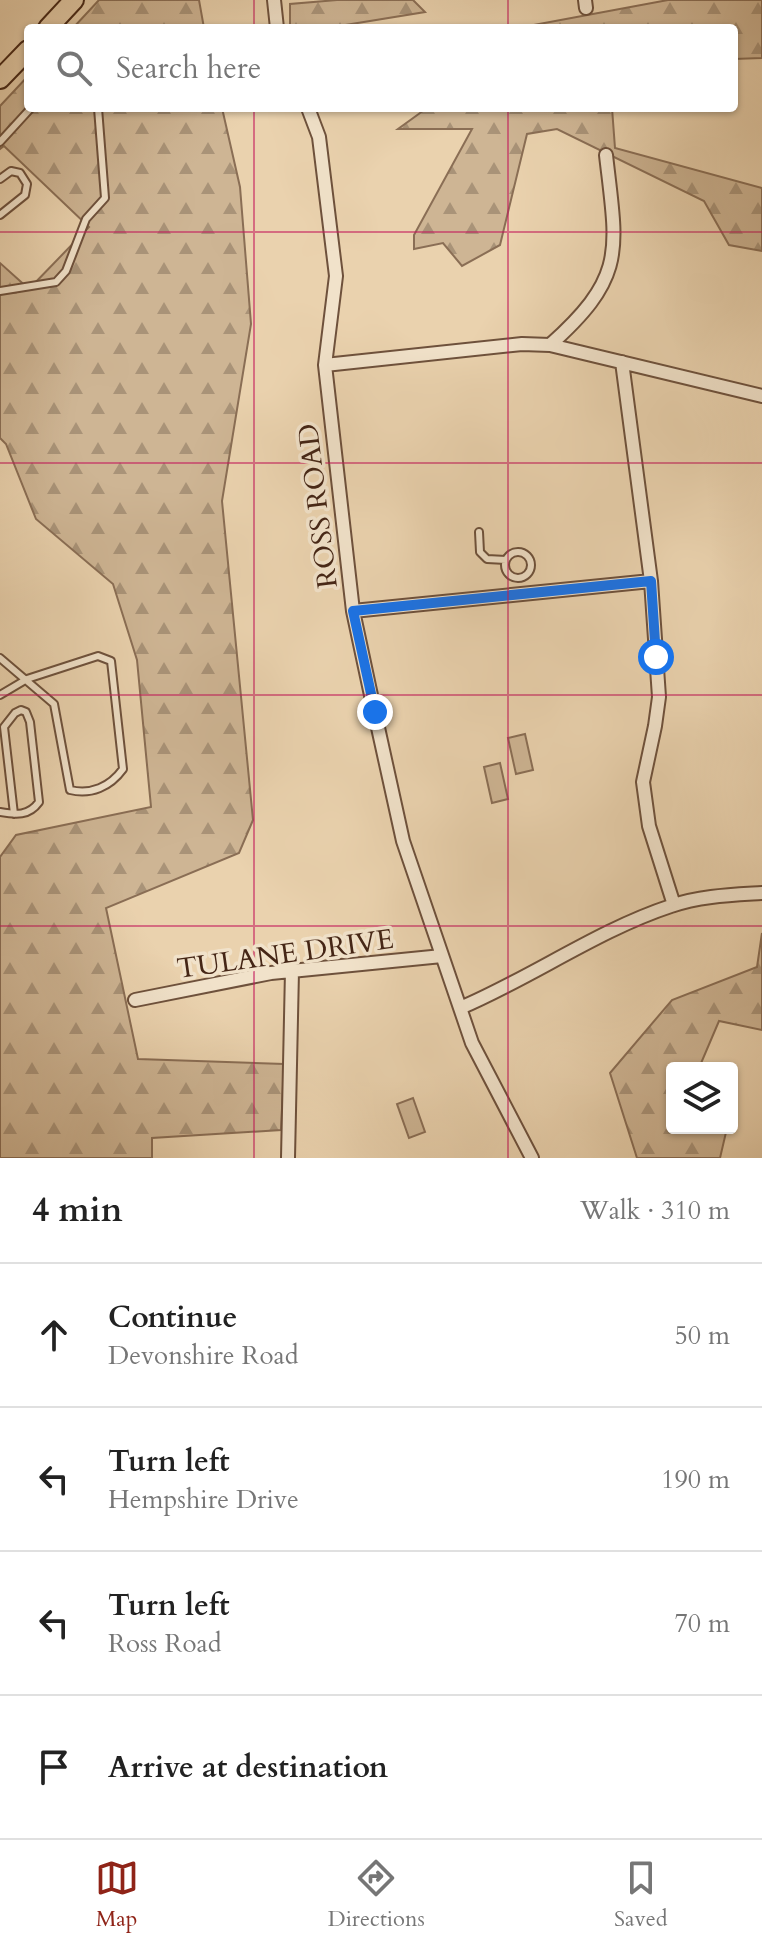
<!DOCTYPE html>
<html lang="en">
<head>
<meta charset="utf-8">
<style>
	body { margin:0; font-family:Cardo,serif; background:#f2f2f2; color:#222 }
	.controls { position:absolute; right:24px; bottom:24px; display:grid; overflow:hidden; border-radius:8px; box-shadow:0 2px 6px #0004 }
	.controls button { width:72px; height:72px; display:grid; place-items:center; padding:0; border:0; border-bottom:2px solid #e0e0e0; background:#fff; color:#222; font:40px sans-serif }
	.stop { position:absolute; width:24px; height:24px; margin:-18px; border:6px solid #1a73e8; border-radius:50%; background:#fff }
	.stop.end { background:#1a73e8; border-color:#fff; box-shadow:0 2px 8px #0008 }
	.list { margin:0; padding:0; list-style:none }
	h2 { display:flex; justify-content:space-between; align-items:center; height:104px; margin:0; padding:0 32px; font-size:34px }
	h2 small { font-size:26px; font-weight:400; color:#767676 }
	.list li { display:grid; grid-template-columns:52px 1fr auto; gap:24px; align-items:center; box-sizing:border-box; height:144px; padding:0 32px; border-top:2px solid #e0e0e0 }
	.list b { display:block; font-size:30px; white-space:nowrap }
	.list p { margin:0; font-size:26px; white-space:nowrap; color:#767676 }
	.list em { font-size:26px; font-style:normal; color:#767676 }
	.icon { flex:none; width:44px; height:44px; fill:none; stroke:currentColor; stroke-width:2; stroke-linecap:round; stroke-linejoin:round }
	.map { position:relative; flex:none; width:762px; height:1158px; overflow:hidden }
	.search { position:absolute; background:#fff; box-shadow:0 2px 6px #0004; left:24px; right:24px; top:24px; height:88px; display:flex; align-items:center; gap:20px; box-sizing:border-box; padding:0 28px; border-radius:8px; color:#767676; font-size:30px }
	.sheet { height:680px; background:#fff }
	nav { display:flex; justify-content:space-around; align-items:center; box-sizing:border-box; height:112px; border-top:2px solid #e0e0e0; background:#fff; font-size:22px; color:#767676 }
	nav a { display:grid; justify-items:center; gap:4px }
	nav .on { color:#8f2418 }
	.map>svg:first-child { display:block }
</style>
</head>
<body>
<div class="map">
<svg width="762" height="1158" viewBox="0 0 762 1158">
	<defs>
		<pattern id="forest-firs" width="22" height="20" patternUnits="userSpaceOnUse" patternTransform="scale(2)"><rect width="22" height="20" fill="#ceb594"/><path d="M5 1l3.5 6h-7zM16 11l3.5 6h-7z" fill="#a99378"/></pattern>
	</defs>
	<rect width="100%" height="100%" fill="#ead2ae"/>
	<filter id="stains"><feTurbulence type="fractalNoise" baseFrequency=".0025" numOctaves="4"/><feColorMatrix values="0 0 0 0 .2 0 0 0 0 .09 0 0 0 0 .02 0 0 0 .5 -.17"/></filter>
	<radialGradient id="worn" r=".72"><stop offset=".6" stop-color="#630" stop-opacity="0"/><stop offset="1" stop-color="#630" stop-opacity=".3"/></radialGradient>
	<!-- grass -->
	<path fill="#ceb594" stroke="#8a6e55" stroke-width="2" d="M525,734l8,36 -17,4 -8,-36z
		M500,763l8,36 -16,4 -8,-36z
		M413,1098l12,34 -16,6 -12,-34z"/>
	<!-- forest -->
	<path fill="url(#forest-firs)" stroke="#8a6e55" stroke-width="2" d="M99,0h100l5,28h-131z
		M337,0h76l12,12 -98,16h-37v-24z
		M668,0h94v58l-28,1v-31h-340v-2l129,1z
		M28,76v32h194l18,79 11,137 -29,177 31,319 -14,33 -133,55 32,151 146,5 -3,66 -129,8v20h-152v-301l16,-22 135,-28 -14,-147 -24,-76 -77,-65 -30,-75 -6,-6v-175l29,26 60,-62 -85,-81 -4,3v-43z
		M427,108h185l3,40 147,40v63l-33,-6 -25,-44 -147,-72 -30,5 -27,111 -38,21 -19,-23 -29,6v-14l58,-106h-74z
		M762,933v97l-43,-9 -20,47h-27v60h55l-7,30h-83l-27,-85 62,-73 85,-33z"/>
	<g fill="none" stroke-linecap="round" stroke-linejoin="round">
		<!-- lane casing -->
		<g stroke="#6e513c" stroke-width="10">
			<path id="lane" d="M0,142l31,-34
				M0,179l11,-8 9,2 7,11 -2,11 -25,20
				M0,291l56,-9 10,-11 20,-52 19,-21 -7,-90
				M479,532l1,20 7,7 19,1
				M505 565a13 13 0 1 1 26 0a13 13 0 1 1-26 0Z
				M0,658l54,46 16,86c21,5 40,-3 53,-21l-12,-108 -13,-5 -71,23 -27,16
				M0,812c16,3 29,4 39,-10l-9,-80 -4,-10 -5,-2 -6,3 -11,14 10,87"/>
		</g>
		<!-- street casing -->
		<g stroke="#6e513c" stroke-width="16">
			<path id="street" d="M274,0l3,28
				M585,0l1,8
				M308,108l11,29 17,139 -11,89 28,246 22,103 28,127 69,202 60,115
				M550,345l212,51
				M622,362l29,219 8,116 -4,29 -12,56 6,44 25,79
				M325,365l197,-21 28,1c77,-69 67,-94 56,-190
				M353,611l298,-30
				M135,1000l136,-27 171,-17
				M460,1008c71,-30 138,-78 211,-102 29,-10 60,-11 91,-13
				M288,1158l4,-187"/>
		</g>
		<!-- primary casing -->
		<g stroke="#452616" stroke-width="22">
			<path id="primary" d="M48,28l26,-28
				M0,79l28,-29"/>
		</g>
		<!-- lane -->
		<use href="#lane" stroke="#f1e2ca" stroke-width="6"/>
		<!-- street -->
		<use href="#street" stroke="#f1e2ca" stroke-width="12"/>
		<!-- primary -->
		<use href="#primary" stroke="#ead2ae" stroke-width="18"/>
	</g>
	<g fill="none" stroke-linecap="round" stroke-linejoin="round">
		<!-- route -->
		<path stroke="#1a73e8" stroke-width="10" d="M375,712l-22,-101 298,-30 5,76"/>
	</g>
	<!-- grid -->
	<path fill="none" stroke="#c2185b" stroke-width="2" stroke-opacity="0.55" d="M254,0v28M508,0v28M254,108v1050M508,108v1050M0,232h762M0,463h762M0,695h762M0,926h762"/>
	<g text-anchor="middle" stroke-width="7" stroke-linejoin="round" paint-order="stroke">
		<!-- street labels -->
		<g font-size="28" fill="#452616" stroke="#f1e2ca">
			<text transform="translate(317 506) rotate(-97)" y="10">ROSS ROAD</text>
			<text transform="translate(285 953) rotate(-8)" y="10">TULANE DRIVE</text>
		</g>
	</g>
	<rect width="100%" height="100%" filter="url(#stains)"/>
	<rect width="100%" height="100%" fill="url(#worn)"/>
</svg>
<div class="controls">
<button><svg class="icon" aria-label="layers" viewBox="0 0 24 24"><path d="M12 4l9 5-9 5-9-5zM3 14l9 5 9-5"/></svg></button>
</div>
<div class="stop" style="left:656px;top:657px"></div>
<div class="stop end" style="left:375px;top:712px"></div>
<div class="search"><svg class="icon" aria-label="search" viewBox="0 0 24 24"><circle cx="10" cy="10" r="6"/><path d="M15 15l6 6"/></svg>Search here</div>
</div>
<section class="sheet">
<h2>4 min<small>Walk · 310 m</small></h2>
<ul class="list">
<li><svg class="icon" aria-label="ahead" viewBox="0 0 24 24"><path d="M12 20V5M6 11l6-6 6 6"/></svg><div><b>Continue</b><p>Devonshire Road</p></div><em>50 m</em></li>
<li><svg class="icon" aria-label="left" viewBox="0 0 24 24"><path d="M17 20v-9H6M10 6l-5 5 5 5"/></svg><div><b>Turn left</b><p>Hempshire Drive</p></div><em>190 m</em></li>
<li><svg class="icon" aria-label="left" viewBox="0 0 24 24"><path d="M17 20v-9H6M10 6l-5 5 5 5"/></svg><div><b>Turn left</b><p>Ross Road</p></div><em>70 m</em></li>
<li><svg class="icon" aria-label="arrive" viewBox="0 0 24 24"><path d="M6 21V4h12l-3 4 3 4H6"/></svg><div><b>Arrive at destination</b></div></li>
</ul>
</section>
<nav>
<a class="on"><svg class="icon" aria-label="map" viewBox="0 0 24 24"><path d="M3 6l6-2 6 2 6-2v14l-6 2-6-2-6 2zM9 4v14M15 6v14"/></svg>Map</a>
<a><svg class="icon" aria-label="directions" viewBox="0 0 24 24"><path d="M12 3l9 9-9 9-9-9zM9 14v-3h6M13 9l2 2-2 2"/></svg>Directions</a>
<a><svg class="icon" aria-label="saved" viewBox="0 0 24 24"><path d="M7 4h10v16l-5-4-5 4z"/></svg>Saved</a>
</nav>
</body>
</html>
